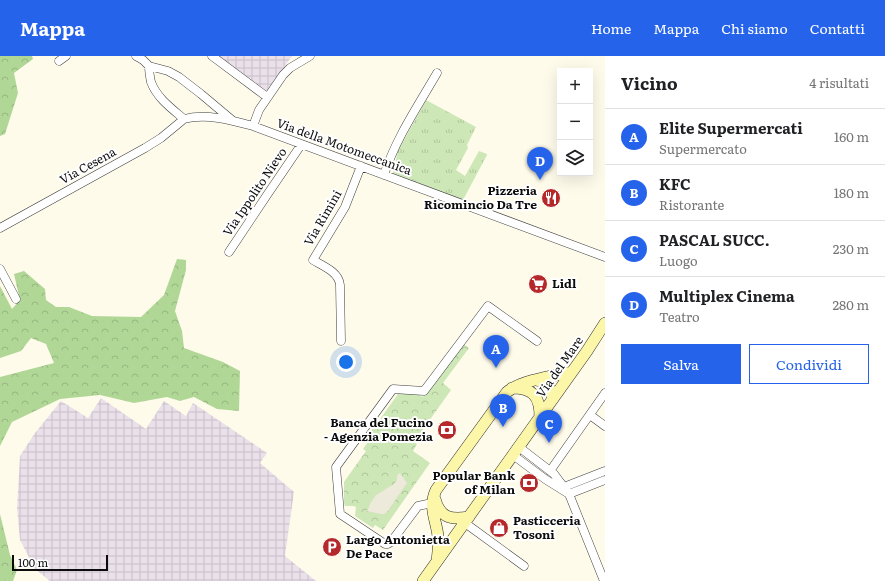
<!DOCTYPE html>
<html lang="it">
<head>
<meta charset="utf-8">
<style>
	body { margin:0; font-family:Literata,serif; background:#f6f6f6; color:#202124 }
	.controls { position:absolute; right:12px; top:12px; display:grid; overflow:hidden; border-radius:0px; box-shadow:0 4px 16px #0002 }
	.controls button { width:36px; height:36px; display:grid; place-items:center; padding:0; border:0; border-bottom:1px solid #e0e0e0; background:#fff; color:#202124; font:20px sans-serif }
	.scale { position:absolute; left:12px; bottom:10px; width:96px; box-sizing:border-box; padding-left:4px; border:2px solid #0c0c0c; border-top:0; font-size:11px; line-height:14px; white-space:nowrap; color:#0c0c0c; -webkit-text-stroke:3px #fff; paint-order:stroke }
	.you { position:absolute; left:346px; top:306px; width:14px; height:14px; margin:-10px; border:3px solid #fff; border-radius:50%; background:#1a73e8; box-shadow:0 0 0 6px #1a73e833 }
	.badge { display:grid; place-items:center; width:26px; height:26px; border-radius:50%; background:#2563eb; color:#fff; font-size:13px; font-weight:700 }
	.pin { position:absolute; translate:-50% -33px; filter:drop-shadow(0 1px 2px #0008) }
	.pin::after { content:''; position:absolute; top:21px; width:14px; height:12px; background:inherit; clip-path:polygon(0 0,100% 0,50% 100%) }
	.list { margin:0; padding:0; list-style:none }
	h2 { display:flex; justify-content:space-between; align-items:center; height:52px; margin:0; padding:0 16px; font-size:17px }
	h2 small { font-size:13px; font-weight:400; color:#757577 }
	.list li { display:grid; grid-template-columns:26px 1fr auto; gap:12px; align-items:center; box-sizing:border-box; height:56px; padding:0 16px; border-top:1px solid #e0e0e0 }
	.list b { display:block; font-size:15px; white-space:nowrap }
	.list p { margin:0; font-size:13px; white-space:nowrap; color:#757577 }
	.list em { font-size:13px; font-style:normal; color:#757577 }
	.actions { display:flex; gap:8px; padding:12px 16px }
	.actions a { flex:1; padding:9px 0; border:1px solid #2563eb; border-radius:0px; text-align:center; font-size:14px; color:#2563eb }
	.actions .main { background:#2563eb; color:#fff }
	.icon { flex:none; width:22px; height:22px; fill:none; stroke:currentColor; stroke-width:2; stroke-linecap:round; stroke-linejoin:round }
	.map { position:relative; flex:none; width:605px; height:525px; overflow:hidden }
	header { display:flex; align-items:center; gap:24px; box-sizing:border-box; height:56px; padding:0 20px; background:#2563eb; color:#fff }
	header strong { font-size:19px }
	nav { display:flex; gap:22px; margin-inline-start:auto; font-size:14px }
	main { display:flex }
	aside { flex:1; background:#fff }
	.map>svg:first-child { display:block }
</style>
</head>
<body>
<header>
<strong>Mappa</strong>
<nav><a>Home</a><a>Mappa</a><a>Chi siamo</a><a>Contatti</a></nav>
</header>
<main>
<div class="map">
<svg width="605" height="525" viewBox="0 0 605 525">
	<defs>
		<pattern id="industrial-grid" width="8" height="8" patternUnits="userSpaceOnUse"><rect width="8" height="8" fill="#eae0ea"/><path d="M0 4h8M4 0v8" fill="none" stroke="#c8bfc8"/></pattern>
		<pattern id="grass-tufts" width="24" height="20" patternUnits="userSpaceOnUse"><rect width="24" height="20" fill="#cde7b6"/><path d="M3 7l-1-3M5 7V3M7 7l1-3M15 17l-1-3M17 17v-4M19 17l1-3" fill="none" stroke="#afc59b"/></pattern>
		<pattern id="forest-crowns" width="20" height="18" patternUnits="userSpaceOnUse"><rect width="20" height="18" fill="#b0d796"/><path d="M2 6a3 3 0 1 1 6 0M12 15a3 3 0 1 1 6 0" fill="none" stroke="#96b780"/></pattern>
		<pattern id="park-crowns" width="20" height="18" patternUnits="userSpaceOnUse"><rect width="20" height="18" fill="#cde7b6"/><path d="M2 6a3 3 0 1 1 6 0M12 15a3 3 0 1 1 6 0" fill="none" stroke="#afc59b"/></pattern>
	</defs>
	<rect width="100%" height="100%" fill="#fefbeb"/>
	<!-- industrial -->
	<path fill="url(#industrial-grid)" d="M216,0h76l-26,36z
		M101,342l45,31 18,-28 22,15 7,-13 74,50 -7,10 34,29 -9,64 31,25h-266l-15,-12 -15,-29 -3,-32 3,-52 15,-23 26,-32 27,17z"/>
	<!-- grass -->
	<path fill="url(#grass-tufts)" d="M426,44l50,27 -9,18 1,3 -12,22 9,6 14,-25 8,3v1l-24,45 -70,-27 5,-22z"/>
	<!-- forest -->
	<path fill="url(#forest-crowns)" d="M0,0h32l1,3 -19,14 4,20 -13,41 -5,2z
		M177,203l9,1v10l-11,41 7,20 2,17 39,14 17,9 -1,40 -22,-2 -23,-12 -14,4 -13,-4 -33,6 -34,-8 -40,4 -48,23 -12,24v-69l54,-14 -8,-19 -15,-6 -10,13 -21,7v-72l12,23 8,-9 -6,-26 10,-3 21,18 1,11 10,7h13l23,9 49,1 23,-22z
		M0,458l10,41 7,15 -4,11h-13z"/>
	<!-- park -->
	<path fill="url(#park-crowns)" d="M462,287l7,5 -26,35 8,7 -37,52 3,2 -4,7 17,12 -47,67 -8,-5 -2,3 -18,-12 1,-9 -3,-1h-8l-1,-3v-21l22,-31 -3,-2 5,-7 -3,-2 33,-46c8,-3 18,-1 25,3z"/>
	<!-- plaza -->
	<path fill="#ede9db" d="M400,417l7,10 -20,29 -3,2h-3l-14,-3 4,-9 5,-7 18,-11 3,-4v-5z"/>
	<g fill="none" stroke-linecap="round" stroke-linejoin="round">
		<!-- minor casing -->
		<g stroke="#3f3f3f" stroke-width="9">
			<path id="minor" d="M136,0l7,4 6,6 19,5 11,6 22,17 31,26
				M212,0l55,41
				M59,5l7,-5
				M149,10c0,5 1,11 2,16 6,16 20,26 33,37
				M184,63c22,-6 47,1 69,7l352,131
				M253,70l6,-16 24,-35 7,-7 20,-12
				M384,119c12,-37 34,-69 53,-102
				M0,172l145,-80 16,-10 23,-19
				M229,196l38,-57 34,-50
				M0,213l16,30
				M341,285l-1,-56c-1,-13 -17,-19 -27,-25l32,-53 16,-41
				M590,359l15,11
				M519,391l35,27 15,20 35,87
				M513,399l32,24 24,15 36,-14
				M550,415l55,-78
				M564,431l41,-16
				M432,447l-14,3 -27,36 -3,2h-3l-45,-30 -4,-47 57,-78 31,2 64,-85 49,35
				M465,467l59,43"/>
		</g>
		<!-- secondary casing -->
		<g stroke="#2e2e2e" stroke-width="12">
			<path id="secondary" d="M536,324c13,3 14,7 17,19
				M512,332c21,0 28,8 28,29
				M435,443c5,19 16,21 34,18
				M437,505c1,-8 2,-17 1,-25 -2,-17 -10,-29 -2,-46l71,-98c15,-12 46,-16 65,-20
				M423,525l164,-230 18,-28"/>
		</g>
		<!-- minor -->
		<use href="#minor" stroke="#fff" stroke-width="8"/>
		<!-- secondary -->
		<use href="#secondary" stroke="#fcf6a8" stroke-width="11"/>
	</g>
	<!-- icons -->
	<defs>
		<g id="restaurant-disc" transform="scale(1)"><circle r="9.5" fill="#b6292a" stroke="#fff"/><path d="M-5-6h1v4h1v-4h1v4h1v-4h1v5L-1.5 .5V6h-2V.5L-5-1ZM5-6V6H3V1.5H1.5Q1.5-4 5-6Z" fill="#fff"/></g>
		<g id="supermarket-disc" transform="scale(1)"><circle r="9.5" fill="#b6292a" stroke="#fff"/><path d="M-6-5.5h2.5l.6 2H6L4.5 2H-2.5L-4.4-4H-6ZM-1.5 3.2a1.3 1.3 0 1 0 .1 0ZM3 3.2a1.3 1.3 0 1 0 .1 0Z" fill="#fff"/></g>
		<g id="bank-disc" transform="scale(1)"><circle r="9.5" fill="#b6292a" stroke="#fff"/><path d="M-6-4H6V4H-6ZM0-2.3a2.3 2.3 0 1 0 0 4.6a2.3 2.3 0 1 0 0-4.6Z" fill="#fff"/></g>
		<g id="shop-disc" transform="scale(1)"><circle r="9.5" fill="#b6292a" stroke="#fff"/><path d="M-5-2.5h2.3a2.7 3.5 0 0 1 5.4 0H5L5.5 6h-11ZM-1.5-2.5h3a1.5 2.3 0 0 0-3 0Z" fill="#fff"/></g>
		<g id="parking-disc" transform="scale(1)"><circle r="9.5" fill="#b6292a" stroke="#fff"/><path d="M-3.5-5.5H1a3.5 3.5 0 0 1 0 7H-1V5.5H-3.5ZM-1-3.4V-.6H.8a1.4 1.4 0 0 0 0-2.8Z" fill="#fff"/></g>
	</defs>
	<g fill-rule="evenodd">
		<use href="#restaurant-disc" x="551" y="142"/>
		<use href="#supermarket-disc" x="538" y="228"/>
		<use href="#bank-disc" x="447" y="374"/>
		<use href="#bank-disc" x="529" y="427"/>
		<use href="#shop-disc" x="499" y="472"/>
		<use href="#parking-disc" x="332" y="491"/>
	</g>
	<g text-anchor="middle" stroke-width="4" stroke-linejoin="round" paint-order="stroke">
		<!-- street labels -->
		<g font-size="12" fill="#0c0c0c" stroke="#fff">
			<text transform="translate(344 91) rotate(20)" y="4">Via della Motomeccanica</text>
			<text transform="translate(88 110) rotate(-29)" y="4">Via Cesena</text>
			<text transform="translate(255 136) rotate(-56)" y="4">Via Ippolito Nievo</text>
			<text transform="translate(323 162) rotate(-60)" y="4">Via Rimini</text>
			<text transform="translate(560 311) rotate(-55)" y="4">Via del Mare</text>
		</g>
		<!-- poi labels -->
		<g font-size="12" font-weight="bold" fill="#0c0c0c" stroke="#fff" text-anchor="end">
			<text x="537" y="139">Pizzeria<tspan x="537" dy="14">Ricomincio Da Tre</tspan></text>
			<text x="552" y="232" text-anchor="start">Lidl</text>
			<text x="433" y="371">Banca del Fucino<tspan x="433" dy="14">- Agenzia Pomezia</tspan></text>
			<text x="515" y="424">Popular Bank<tspan x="515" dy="14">of Milan</tspan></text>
			<text x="513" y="469" text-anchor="start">Pasticceria<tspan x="513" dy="14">Tosoni</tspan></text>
			<text x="346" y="488" text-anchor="start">Largo Antonietta<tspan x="346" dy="14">De Pace</tspan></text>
		</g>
	</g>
</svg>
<div class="controls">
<button>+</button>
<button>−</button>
<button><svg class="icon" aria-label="layers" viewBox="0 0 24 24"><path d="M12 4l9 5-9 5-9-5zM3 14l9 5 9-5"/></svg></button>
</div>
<div class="scale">100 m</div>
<div class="you"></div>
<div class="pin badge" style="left:496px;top:312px">A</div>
<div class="pin badge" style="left:503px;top:371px">B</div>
<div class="pin badge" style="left:549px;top:387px">C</div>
<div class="pin badge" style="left:540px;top:124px">D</div>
</div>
<aside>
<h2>Vicino<small>4 risultati</small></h2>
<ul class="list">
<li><span class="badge">A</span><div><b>Elite Supermercati</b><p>Supermercato</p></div><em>160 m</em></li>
<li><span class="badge">B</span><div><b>KFC</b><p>Ristorante</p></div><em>180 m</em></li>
<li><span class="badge">C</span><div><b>PASCAL SUCC.</b><p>Luogo</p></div><em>230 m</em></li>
<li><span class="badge">D</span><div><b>Multiplex Cinema</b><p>Teatro</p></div><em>280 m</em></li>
</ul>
<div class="actions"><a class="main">Salva</a><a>Condividi</a></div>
</aside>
</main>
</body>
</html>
